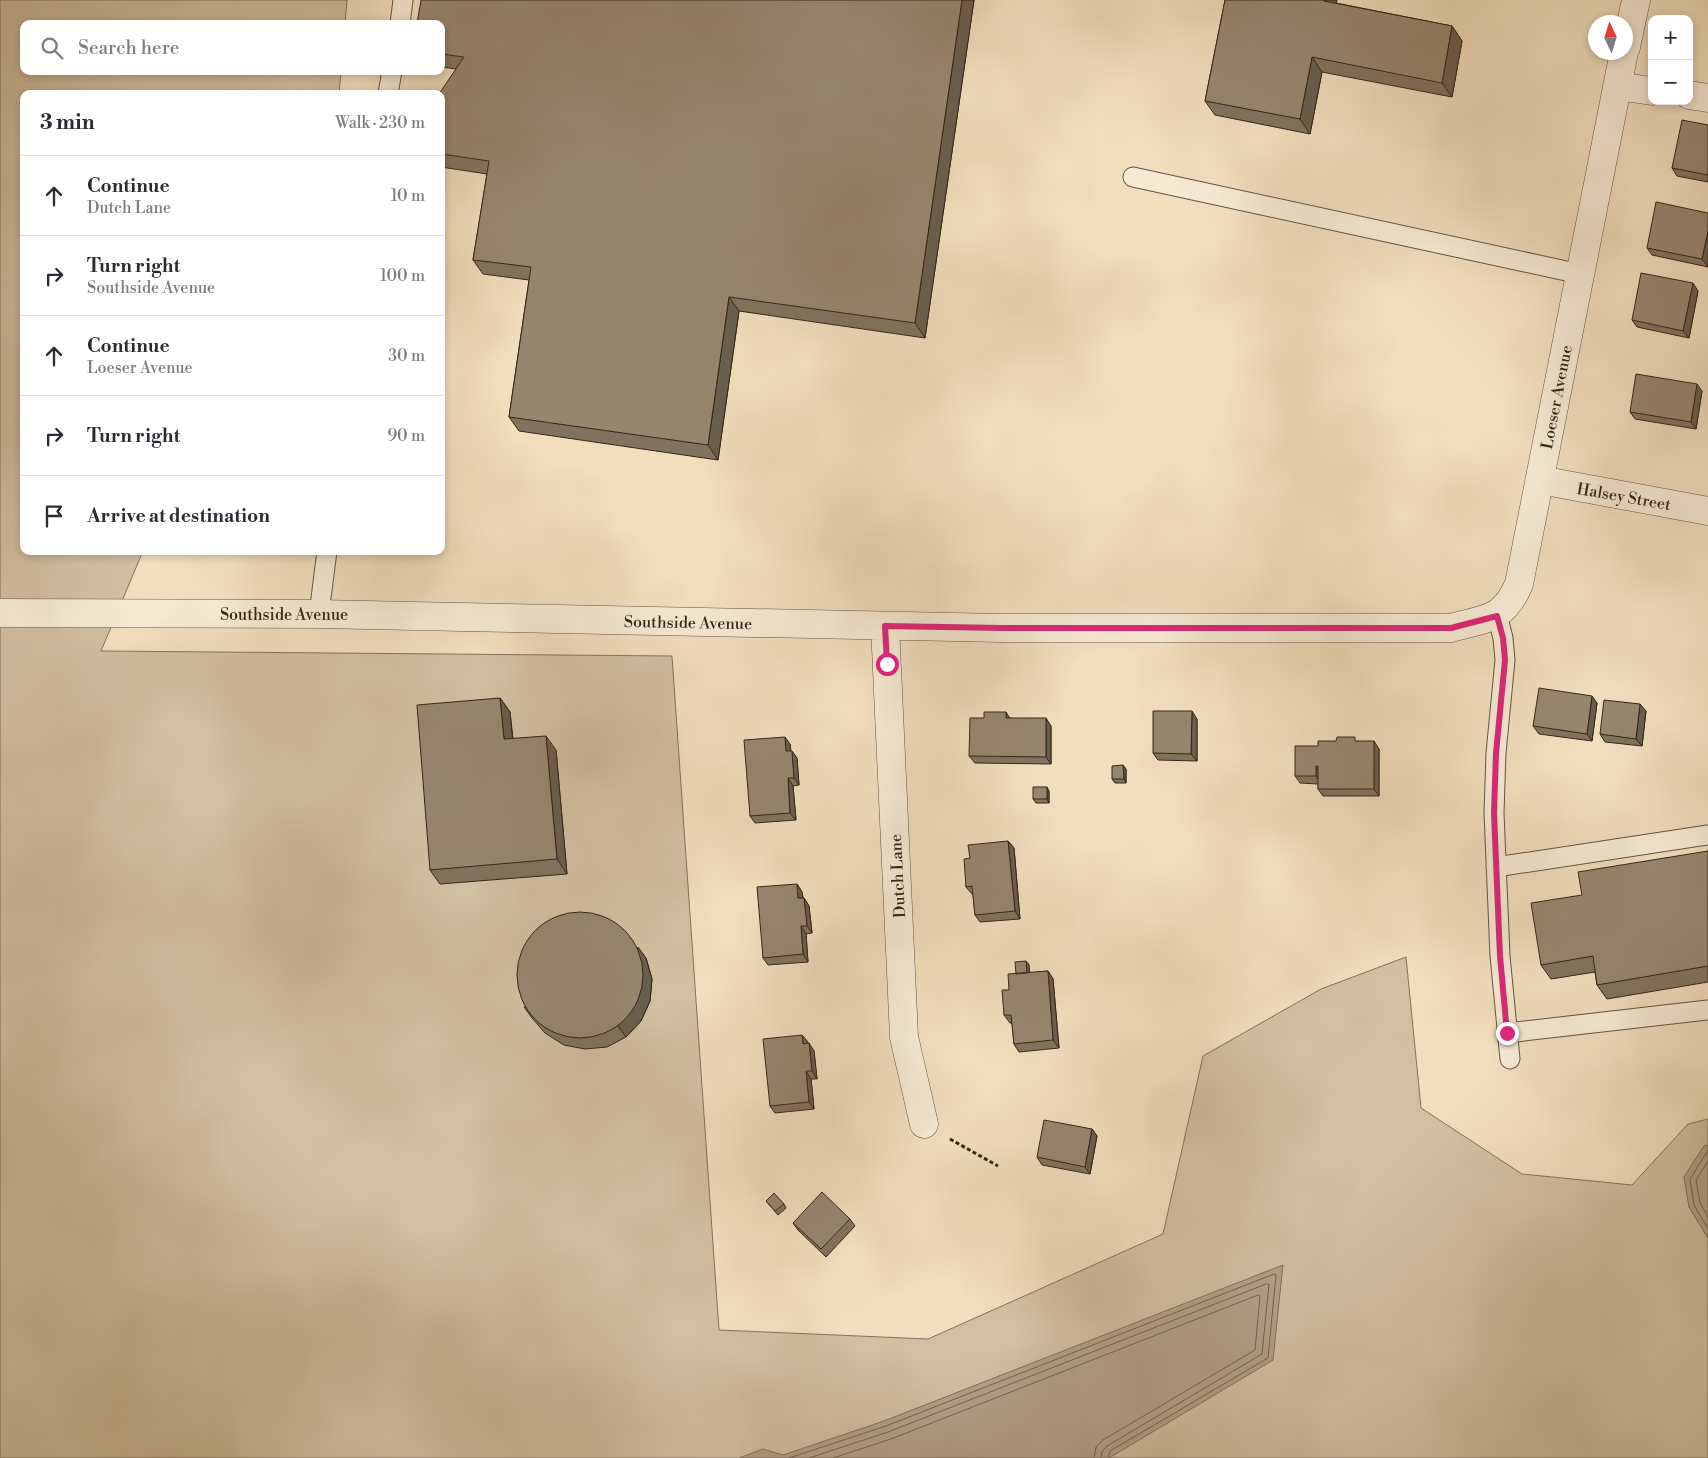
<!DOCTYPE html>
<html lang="en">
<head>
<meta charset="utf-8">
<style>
	body { margin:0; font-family:"Libre Bodoni",serif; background:#f2f2f3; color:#2b2b33 }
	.controls { position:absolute; right:15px; top:15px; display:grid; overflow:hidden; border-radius:10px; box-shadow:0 2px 8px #0003 }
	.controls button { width:45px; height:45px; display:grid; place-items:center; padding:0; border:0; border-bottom:1px solid #e1e1e2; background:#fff; color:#2b2b33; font:25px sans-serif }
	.compass { position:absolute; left:1588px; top:15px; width:45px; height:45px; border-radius:50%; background:#fff; box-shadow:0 2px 8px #0003; rotate:356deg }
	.stop { position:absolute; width:15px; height:15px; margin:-11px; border:4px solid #db2777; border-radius:50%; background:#fff }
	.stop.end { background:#db2777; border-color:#fff; box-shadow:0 1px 5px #0008 }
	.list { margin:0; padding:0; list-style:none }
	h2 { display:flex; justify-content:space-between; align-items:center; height:65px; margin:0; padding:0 20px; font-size:21px }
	h2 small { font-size:16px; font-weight:400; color:#7c7c81 }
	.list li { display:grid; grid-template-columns:32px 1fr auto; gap:15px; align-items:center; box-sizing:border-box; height:80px; padding:0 20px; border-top:1px solid #e1e1e2 }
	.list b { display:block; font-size:19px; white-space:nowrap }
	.list p { margin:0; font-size:16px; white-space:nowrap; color:#7c7c81 }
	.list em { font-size:16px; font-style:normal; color:#7c7c81 }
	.icon { flex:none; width:28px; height:28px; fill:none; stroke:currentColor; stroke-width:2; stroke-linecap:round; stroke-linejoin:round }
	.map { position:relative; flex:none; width:1708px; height:1458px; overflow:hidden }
	.search { position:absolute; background:#fff; box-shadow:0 2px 8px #0003; left:20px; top:20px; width:425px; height:55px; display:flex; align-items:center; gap:12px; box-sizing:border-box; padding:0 18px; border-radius:10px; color:#7c7c81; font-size:19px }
	.panel { position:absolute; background:#fff; box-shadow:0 2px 8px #0003; left:20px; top:90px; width:425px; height:465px; border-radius:10px }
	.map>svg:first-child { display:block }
</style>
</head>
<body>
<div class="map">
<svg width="1708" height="1458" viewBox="0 0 1708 1458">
	<rect width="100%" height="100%" fill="#f1debd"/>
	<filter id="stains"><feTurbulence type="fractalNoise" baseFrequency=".004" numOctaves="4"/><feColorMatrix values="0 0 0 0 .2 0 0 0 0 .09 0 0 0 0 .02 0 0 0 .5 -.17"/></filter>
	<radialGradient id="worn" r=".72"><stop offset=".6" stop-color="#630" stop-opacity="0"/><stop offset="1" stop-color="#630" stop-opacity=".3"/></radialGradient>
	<!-- green -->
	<path fill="#d1bfa1" stroke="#82725d" d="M0,0h347l-2,24h-321v47h317l-2,23h-315v457h119l-42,100 571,5 47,674 209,9 235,-105 40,-178 118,-67 85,-32 15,151 101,66 110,11 56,-61 20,-5v26l-4,1 -15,61 19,31v220h-1708z"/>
	<!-- water -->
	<path fill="#b19f85" stroke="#7f6f5a" d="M1708,1145v93l-19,-31 -5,-30 20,-31z
		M1283,1265l-10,95 -164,98h-370l24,-9 20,6 101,-34z"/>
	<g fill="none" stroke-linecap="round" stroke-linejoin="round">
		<!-- shore -->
		<path stroke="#72624f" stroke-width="1" d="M1708,1150l-18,29 4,26 14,24
			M1708,1161l-12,19 4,23 8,14
			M789,1458l97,-32 388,-152 2,1 -8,83 -158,93 -2,7
			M809,1458l79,-26 378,-148h3l-7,70 -155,92 -5,6 -1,6
			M833,1458l58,-19 367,-144 2,1 -5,54 -152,90 -7,7 -2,11"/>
		<!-- lane casing -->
		<g stroke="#635442" stroke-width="21">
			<path id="lane" d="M400,24l3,-24
				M388,94l4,-23
				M1133,177l447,97
				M319,614l8,-63
				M1497,615l6,23 2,22 -9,93 -2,60 6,143 10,103
				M1496,867l212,-32
				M1507,1033l201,-23"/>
		</g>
		<!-- street casing -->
		<g stroke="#635442" stroke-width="29">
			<path id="street" d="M1626,47l10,-47
				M1617,86l35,5
				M1689,95l19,3
				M1540,480l168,31
				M0,613l319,1 682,14h450c35,-10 52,-7 68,-44l105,-532
				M885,626l19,411 20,87"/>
		</g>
		<!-- path -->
		<path stroke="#342619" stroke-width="3" stroke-dasharray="4 2.5" stroke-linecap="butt" d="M950,1139l48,27"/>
		<!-- lane -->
		<use href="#lane" stroke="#f6ead4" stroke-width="19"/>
		<!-- street -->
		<use href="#street" stroke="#f6ead4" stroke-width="28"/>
	</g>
	<!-- wall -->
	<path fill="#81735f" stroke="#342619" d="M974,0l-49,338 -186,-27 -21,149 -199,-29 -10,-14 20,-137 -46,-6 -10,-14 14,-86 -46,-7v-73l15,-25 -15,-2v-43z
		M1225,0h112l-1,3 116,23 10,15 -10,56 -130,-25 -12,62 -95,-19 -10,-14z
		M1708,125v57l-31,-6 -5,-8z
		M1708,213v54l-56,-12 -5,-7z
		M1698,291l-9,47 -52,-11 -5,-7z
		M1702,391l-6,38 -61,-10 -5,-7z
		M500,698l10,14 3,27 43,11 11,124 -127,10 -10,-14z
		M1597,703l-5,38 -53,-7 -6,-8z
		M1646,711l-4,35 -37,-4 -5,-8z
		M1010,718l41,8v38l-76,-1 -6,-7z
		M1197,719v42l-39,-1 -5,-7z
		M1358,741l21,8v47h-56l-5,-7v-5l-18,-1 -5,-7 23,-30z
		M790,744l1,7 6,7 2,27 -6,1 3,34 -41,3 -5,-7z
		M1126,769v14h-11l-3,-4z
		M1049,791v12h-13l-3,-4z
		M1008,841l6,7 6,71 -40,3 -5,-7 -2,-21h-1l-6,-7 4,-29z
		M1708,851v131l-101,17 -10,-14 -2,-13 -44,7 -10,-14 41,-70z
		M797,884l5,8 1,6h1l5,8 3,27 -6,1 2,28 -40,3 -5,-7z
		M646,958l6,21 -2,22 -9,20 -15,16 -19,10 -22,2 -21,-4 -19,-12 -13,-15 -8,-11z
		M1026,961l3,4v8l19,-2 5,8 6,69 -40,4 -5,-8 -2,-21h-2l-6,-8 5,-25z
		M802,1035l12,16 3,28h-6l3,30 -39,4 -5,-7z
		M1092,1129l5,7 -7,38 -48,-9 -5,-8z
		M766,1201l18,3 2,4 -8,7z
		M850,1219l5,7 -29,31 -28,-27 -5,-7z"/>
	<!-- shaded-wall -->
	<path fill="#695e4d" stroke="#342619" d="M962,0h12l-49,338 -10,-15z
		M1324,0h13l-3,15 -10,-14z
		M1452,26l10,15 -10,56 -10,-14z
		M1312,57l10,15 -12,62 -10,-15z
		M1708,231v36l-6,-8z
		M1693,283l5,8 -9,47 -6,-7z
		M729,297l10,14 -21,149 -10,-15z
		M1697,384l5,7 -6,38 -5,-7z
		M1592,696l5,7 -5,38 -5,-7z
		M500,698l10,14 4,42 -10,-15z
		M1640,704l6,7 -4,35 -6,-7z
		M1192,711l5,8v42l-6,-7z
		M1006,712l5,8 -5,-2z
		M1046,718l5,8v38l-5,-7z
		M546,736l10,14 11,124 -10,-15z
		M785,737l5,7 1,15 -5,-8z
		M1374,741l5,8v47l-5,-7z
		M792,751l5,7 2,27 -5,-7z
		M1123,765l3,4v14l-2,-4z
		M1316,766l5,7v11l-5,-8z
		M788,778l5,8 3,34 -6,-7z
		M1047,787l2,4v12l-2,-4z
		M1008,841l6,7 6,71 -5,-8z
		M797,884l5,8 2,14 -6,-8z
		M804,898l5,8 3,27 -5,-7z
		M801,926l5,8 2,28 -5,-8z
		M638,947l8,11 6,21 -2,22 -9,20 -15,16 -8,-11z
		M1026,961l3,4 1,13 -3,-4z
		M1048,971l5,8 6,69 -6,-8z
		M802,1035l6,7v9l-5,-7z
		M809,1043l5,8 3,28 -5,-8z
		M806,1071l5,8 3,30 -5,-7z
		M1092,1129l5,7 -7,38 -5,-7z"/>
	<!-- building -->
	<path fill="#96866e" stroke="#342619" d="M421,0h541l-47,323 -186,-26 -21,148 -199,-28 22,-150 -58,-7 16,-99 -48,-7v-60h-2l25,-37 -23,-3v-30h-24z
		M1225,0h99v1l128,25 -10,57 -130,-26 -12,62 -95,-18z
		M1682,120l26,5v50l-36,-7z
		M1656,202l52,11v18l-6,28 -55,-11z
		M1641,273l52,10 -10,48 -51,-11z
		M1636,374l61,10 -6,38 -61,-10z
		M1539,688l53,8 -5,38 -54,-8z
		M500,698l4,41 42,-3 11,123 -127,11 -13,-165z
		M1604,700l36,4 -4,35 -36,-5z
		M1153,711h39l-1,43 -38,-1z
		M984,712h22v6h40v39l-77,-1 1,-38h14z
		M785,737l1,14h6l2,27h-6l2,35 -40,3 -6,-76z
		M1337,737h18v4h19v48h-56v-23h-2v10h-21v-30h23v-5h18z
		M1123,765l1,14h-12v-13z
		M1033,787h14v12h-14z
		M1008,841l7,70 -40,4 -3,-29 -6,1 -2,-28 6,-1 -2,-13z
		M1708,851v115l-111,19 -4,-29 -52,9 -10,-62 51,-8 -4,-23z
		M797,884l1,14h6l3,28h-6l2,28 -40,4 -6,-71z
		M517 975a63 63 0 1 1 126 0a63 63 0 1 1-126 0Z
		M1026,961l1,12 -11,1 -1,-12z
		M1048,971l5,69 -39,4 -3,-29h-7l-2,-25h7l-1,-16z
		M802,1035l1,9 6,-1 3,28h-6l3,31 -39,4 -7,-67z
		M1044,1120l48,9 -7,38 -48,-10z
		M822,1192l28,27 -29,30 -28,-26z
		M774,1193l10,11 -9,7 -9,-10z"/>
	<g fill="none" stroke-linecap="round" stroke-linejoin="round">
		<!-- route -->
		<path stroke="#db2777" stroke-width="6" d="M887,664l-2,-38 116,2h450l46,-12 6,22 2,22 -9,93 -2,60 6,143 7,77"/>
	</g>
	<g text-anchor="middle" stroke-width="4" stroke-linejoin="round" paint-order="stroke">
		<!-- street labels -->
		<g font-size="16" fill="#342619" stroke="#f6ead4">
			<text transform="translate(1556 397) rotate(-79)" y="6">Loeser Avenue</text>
			<text transform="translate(1624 496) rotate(10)" y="6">Halsey Street</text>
			<text x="284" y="620">Southside Avenue</text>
			<text transform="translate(688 622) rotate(1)" y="6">Southside Avenue</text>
			<text transform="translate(897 876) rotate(-93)" y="6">Dutch Lane</text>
		</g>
	</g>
	<rect width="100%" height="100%" filter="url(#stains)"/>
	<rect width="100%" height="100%" fill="url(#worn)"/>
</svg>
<div class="controls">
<button>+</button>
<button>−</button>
</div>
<svg class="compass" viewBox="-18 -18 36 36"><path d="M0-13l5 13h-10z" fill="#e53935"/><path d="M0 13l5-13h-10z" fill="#7c7c81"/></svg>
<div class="stop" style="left:887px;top:664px"></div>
<div class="stop end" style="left:1507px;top:1033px"></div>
<div class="search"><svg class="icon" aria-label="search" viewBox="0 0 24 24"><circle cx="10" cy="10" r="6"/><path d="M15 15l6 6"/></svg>Search here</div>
<section class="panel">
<h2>3 min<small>Walk · 230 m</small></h2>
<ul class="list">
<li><svg class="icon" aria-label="ahead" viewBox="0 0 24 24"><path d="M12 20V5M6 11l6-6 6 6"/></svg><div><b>Continue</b><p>Dutch Lane</p></div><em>10 m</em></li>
<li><svg class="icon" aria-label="right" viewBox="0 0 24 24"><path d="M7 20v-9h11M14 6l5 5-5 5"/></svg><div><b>Turn right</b><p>Southside Avenue</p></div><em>100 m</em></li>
<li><svg class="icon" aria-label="ahead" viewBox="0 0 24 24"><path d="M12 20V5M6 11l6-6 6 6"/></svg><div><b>Continue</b><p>Loeser Avenue</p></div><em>30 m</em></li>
<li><svg class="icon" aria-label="right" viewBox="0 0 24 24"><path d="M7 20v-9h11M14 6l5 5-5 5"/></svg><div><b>Turn right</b></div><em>90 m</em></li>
<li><svg class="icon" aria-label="arrive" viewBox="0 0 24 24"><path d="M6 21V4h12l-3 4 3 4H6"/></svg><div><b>Arrive at destination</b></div></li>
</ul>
</section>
</div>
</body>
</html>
